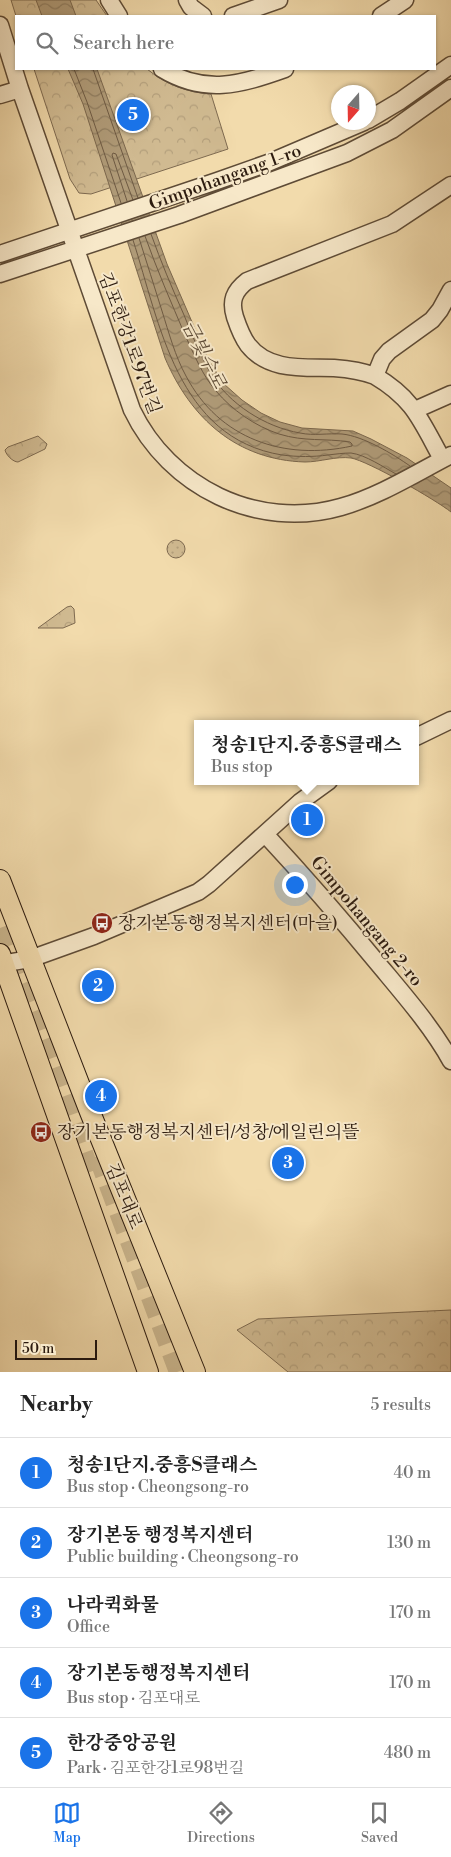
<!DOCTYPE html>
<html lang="en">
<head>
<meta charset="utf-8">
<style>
	body { margin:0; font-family:"Libre Bodoni","Noto Serif KR",serif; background:#f2f2f2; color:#222 }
	.compass { position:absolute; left:331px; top:85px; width:45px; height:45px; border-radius:50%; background:#fff; box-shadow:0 1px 4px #0004; rotate:200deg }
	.scale { position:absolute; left:15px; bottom:12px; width:82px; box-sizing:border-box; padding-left:5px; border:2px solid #2c1b0f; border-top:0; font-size:14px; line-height:18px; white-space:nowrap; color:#2c1b0f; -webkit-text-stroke:4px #f7e8c9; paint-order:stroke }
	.you { position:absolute; left:294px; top:884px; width:18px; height:18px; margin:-12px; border:4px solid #fff; border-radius:50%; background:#1a73e8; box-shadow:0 0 0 8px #1a73e833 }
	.badge { display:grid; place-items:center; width:32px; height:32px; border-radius:50%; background:#1a73e8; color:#fff; font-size:16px; font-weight:700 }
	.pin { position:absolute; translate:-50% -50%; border:2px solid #fff; box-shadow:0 1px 5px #0006 }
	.popup { position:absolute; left:194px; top:720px; width:225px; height:65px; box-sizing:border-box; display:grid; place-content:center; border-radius:0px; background:#fff; filter:drop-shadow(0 1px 4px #0005); font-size:16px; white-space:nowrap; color:#767676 }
	.popup b { font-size:19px; color:#222 }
	.popup::after { content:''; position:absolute; left:50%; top:100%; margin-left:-10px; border:10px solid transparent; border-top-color:#fff }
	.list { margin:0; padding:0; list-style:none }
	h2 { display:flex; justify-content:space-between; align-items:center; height:65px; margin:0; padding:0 20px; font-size:21px }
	h2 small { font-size:16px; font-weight:400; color:#767676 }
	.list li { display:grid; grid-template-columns:32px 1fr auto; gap:15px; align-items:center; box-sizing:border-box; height:70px; padding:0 20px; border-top:1px solid #e0e0e0 }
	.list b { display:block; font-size:19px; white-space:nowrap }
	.list p { margin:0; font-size:16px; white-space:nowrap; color:#767676 }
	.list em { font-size:16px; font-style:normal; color:#767676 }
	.icon { flex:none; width:28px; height:28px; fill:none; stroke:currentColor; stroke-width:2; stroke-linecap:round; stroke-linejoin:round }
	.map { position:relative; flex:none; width:451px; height:1372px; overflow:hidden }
	.search { position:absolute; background:#fff; box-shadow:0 1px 4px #0004; left:15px; right:15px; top:15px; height:55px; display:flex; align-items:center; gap:12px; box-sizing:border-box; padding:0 18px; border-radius:0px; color:#767676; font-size:19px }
	.sheet { height:415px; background:#fff }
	nav { display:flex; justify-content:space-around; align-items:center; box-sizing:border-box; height:70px; border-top:1px solid #e0e0e0; background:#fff; font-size:14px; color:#767676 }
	nav a { display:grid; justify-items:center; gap:2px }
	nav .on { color:#1a73e8 }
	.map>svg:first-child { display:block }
</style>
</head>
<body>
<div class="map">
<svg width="451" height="1372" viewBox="0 0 451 1372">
	<defs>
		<pattern id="grass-dots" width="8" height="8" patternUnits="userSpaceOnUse" patternTransform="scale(1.25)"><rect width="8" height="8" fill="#d0ba91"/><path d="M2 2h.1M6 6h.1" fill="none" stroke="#b39f7c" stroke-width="1.8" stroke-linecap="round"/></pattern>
		<pattern id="park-crowns" width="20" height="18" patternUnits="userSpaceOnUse" patternTransform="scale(1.25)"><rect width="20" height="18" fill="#d0ba91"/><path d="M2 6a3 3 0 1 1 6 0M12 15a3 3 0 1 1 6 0" fill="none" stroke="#b39f7c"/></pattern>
		<pattern id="water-waves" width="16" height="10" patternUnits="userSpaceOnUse" patternTransform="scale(1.25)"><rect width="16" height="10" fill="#af9a77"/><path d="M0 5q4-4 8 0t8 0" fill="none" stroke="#8f7d60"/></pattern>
	</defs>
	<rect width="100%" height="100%" fill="#f2dbac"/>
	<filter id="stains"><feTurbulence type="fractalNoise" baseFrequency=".004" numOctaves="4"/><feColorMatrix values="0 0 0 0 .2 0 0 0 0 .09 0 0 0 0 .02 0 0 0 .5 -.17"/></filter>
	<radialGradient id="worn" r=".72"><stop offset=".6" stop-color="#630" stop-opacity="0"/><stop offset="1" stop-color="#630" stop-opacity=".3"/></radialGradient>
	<!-- grass -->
	<path fill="url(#grass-dots)" stroke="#7e6a50" d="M167 549a9 9 0 1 1 18 0a9 9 0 1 1-18 0Z"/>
	<!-- park -->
	<path fill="url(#park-crowns)" stroke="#7e6a50" d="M11,0h85l11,16h-91z
		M34,69h113c20,16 39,23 64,25l17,55 -137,45 -12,-1 -9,-14z
		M38,436l9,8 -2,5 -27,13c-5,0 -12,-7 -13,-12l3,-3z
		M71,606l3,3 1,14 -12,5h-25l29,-21z
		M451,1310v62h-163l-51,-42 21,-11z"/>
	<!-- water -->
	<path fill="url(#water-waves)" stroke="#7b674d" d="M36,0h34l6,16h-34z
		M68,69h29l70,195 41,95 16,25 18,16 19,13 19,9 22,6 51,3 18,8 36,19 44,30v24c-15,-12 -83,-51 -100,-54 -15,-2 -31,4 -46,4 -68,-2 -114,-43 -140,-104l-82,-254z"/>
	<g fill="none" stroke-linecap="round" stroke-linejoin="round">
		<!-- shore -->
		<path stroke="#6e5a43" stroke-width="1" d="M74,69l13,33 34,101
			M93,69l45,129
			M127,201l-15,-46 1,-2 3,1 17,46
			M151,234c10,28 21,54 33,81 8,20 16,40 27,59 18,30 54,53 89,59 14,3 28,0 42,1 21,2 51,20 68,32
			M139,238c8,24 15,49 23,73 7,22 13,45 24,65 33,63 98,85 166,70v-2l-2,-2c-26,-4 -45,0 -71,-8 -24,-8 -47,-24 -63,-43 -14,-16 -22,-37 -31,-56 -14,-33 -28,-65 -40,-99
			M133,240c27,84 44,198 149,215 16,2 31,2 46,0 8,-1 16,-2 23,-2 15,2 32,14 45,21"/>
		<!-- major-tunnel -->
		<path stroke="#cab58d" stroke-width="20" stroke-dasharray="20 10" stroke-linecap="butt" d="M0,928l93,252
			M98,1156l81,216"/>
		<!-- minor casing -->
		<g stroke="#5e4b36" stroke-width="19">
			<path id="minor" d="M109,0l10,16
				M187,0l4,7 12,9
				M233,16l46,-16
				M381,16l24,-16
				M0,25l20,64 112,321c37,77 125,121 209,97 39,-11 75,-34 110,-52
				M162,69c43,26 78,16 123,0
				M0,95l20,-6
				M368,120l32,-19 51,-36
				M0,254l217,-73 51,-18 96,-41
				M0,274l179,-59 168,-62 45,-23 59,-42
				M375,376c-13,-5 -27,-7 -41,-8 -29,-1 -65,4 -86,-23 -6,-8 -10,-19 -13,-28 -5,-16 -1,-26 12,-36l145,-57 59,-39
				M415,410l36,-16
				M442,459c-21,-38 -28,-60 -67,-83l7,-17 7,-8 43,-31 8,-10 11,-20
				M416,737l35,-17
				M265,834c40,43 78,87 115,132 25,30 52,61 71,95
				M0,964l30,-5 64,-23 104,-44 11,-8 91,-82 29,-21"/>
		</g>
		<!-- major casing -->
		<g stroke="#2c1b0f" stroke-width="22">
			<path id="major" d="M0,880l90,232 105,260
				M0,954l148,418"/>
		</g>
		<!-- minor -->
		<use href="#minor" stroke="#f7e8c9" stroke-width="16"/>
		<!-- major -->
		<use href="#major" stroke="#f2dbac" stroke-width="20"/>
	</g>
	<!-- icons -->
	<defs>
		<g id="bus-disc" transform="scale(1.125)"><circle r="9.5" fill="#8f2418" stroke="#f7e8c9"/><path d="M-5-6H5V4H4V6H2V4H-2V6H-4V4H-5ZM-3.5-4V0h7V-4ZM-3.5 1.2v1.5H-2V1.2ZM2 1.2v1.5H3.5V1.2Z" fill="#fff"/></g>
	</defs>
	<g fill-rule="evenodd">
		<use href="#bus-disc" x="102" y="923"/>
		<use href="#bus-disc" x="41" y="1132"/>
	</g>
	<g text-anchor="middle" stroke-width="4" stroke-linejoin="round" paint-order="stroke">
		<!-- street labels -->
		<g font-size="18" fill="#2c1b0f" stroke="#f7e8c9">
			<text transform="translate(225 177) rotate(-20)" y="6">Gimpohangang 1-ro</text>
			<text transform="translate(130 343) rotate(70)" y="6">김포한강1로97번길</text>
			<text transform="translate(367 921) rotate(50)" y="6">Gimpohangang 2-ro</text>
			<text transform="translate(124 1196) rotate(68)" y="6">김포대로</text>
		</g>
		<!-- poi labels -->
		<g font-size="18" fill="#2c1b0f" stroke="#f7e8c9" text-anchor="start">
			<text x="118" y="929">장기본동행정복지센터(마을)</text>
			<text x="57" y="1138">장기본동행정복지센터/성창/에일린의뜰</text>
		</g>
		<!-- water labels -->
		<g font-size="19" font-style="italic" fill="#604e39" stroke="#f7e8c9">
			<text transform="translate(205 354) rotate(63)" y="7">금빛수로</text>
		</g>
	</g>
	<rect width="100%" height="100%" filter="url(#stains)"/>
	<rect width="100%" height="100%" fill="url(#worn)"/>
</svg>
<svg class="compass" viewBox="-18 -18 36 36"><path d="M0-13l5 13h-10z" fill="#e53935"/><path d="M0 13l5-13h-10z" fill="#767676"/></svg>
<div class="scale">50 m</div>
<div class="you"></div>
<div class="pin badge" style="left:307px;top:820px">1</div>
<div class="popup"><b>청송1단지.중흥S클래스</b>Bus stop</div>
<div class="pin badge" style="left:98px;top:986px">2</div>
<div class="pin badge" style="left:288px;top:1163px">3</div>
<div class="pin badge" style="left:101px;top:1096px">4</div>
<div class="pin badge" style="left:133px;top:115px">5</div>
<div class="search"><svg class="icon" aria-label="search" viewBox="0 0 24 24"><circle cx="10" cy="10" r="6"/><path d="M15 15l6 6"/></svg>Search here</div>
</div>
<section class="sheet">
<h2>Nearby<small>5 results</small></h2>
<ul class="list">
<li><span class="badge">1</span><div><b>청송1단지.중흥S클래스</b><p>Bus stop · Cheongsong-ro</p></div><em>40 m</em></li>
<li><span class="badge">2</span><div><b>장기본동 행정복지센터</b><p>Public building · Cheongsong-ro</p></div><em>130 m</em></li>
<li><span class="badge">3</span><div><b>나라퀵화물</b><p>Office</p></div><em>170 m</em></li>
<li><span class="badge">4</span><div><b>장기본동행정복지센터</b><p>Bus stop · 김포대로</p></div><em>170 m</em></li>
<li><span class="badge">5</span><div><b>한강중앙공원</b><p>Park · 김포한강1로98번길</p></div><em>480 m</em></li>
</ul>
</section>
<nav>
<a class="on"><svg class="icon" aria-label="map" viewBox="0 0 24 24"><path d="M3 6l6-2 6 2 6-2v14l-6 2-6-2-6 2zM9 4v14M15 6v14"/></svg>Map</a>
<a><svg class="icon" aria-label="directions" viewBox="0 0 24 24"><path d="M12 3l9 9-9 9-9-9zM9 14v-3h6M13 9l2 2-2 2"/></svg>Directions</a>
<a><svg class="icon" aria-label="saved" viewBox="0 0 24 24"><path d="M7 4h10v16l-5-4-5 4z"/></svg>Saved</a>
</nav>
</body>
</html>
